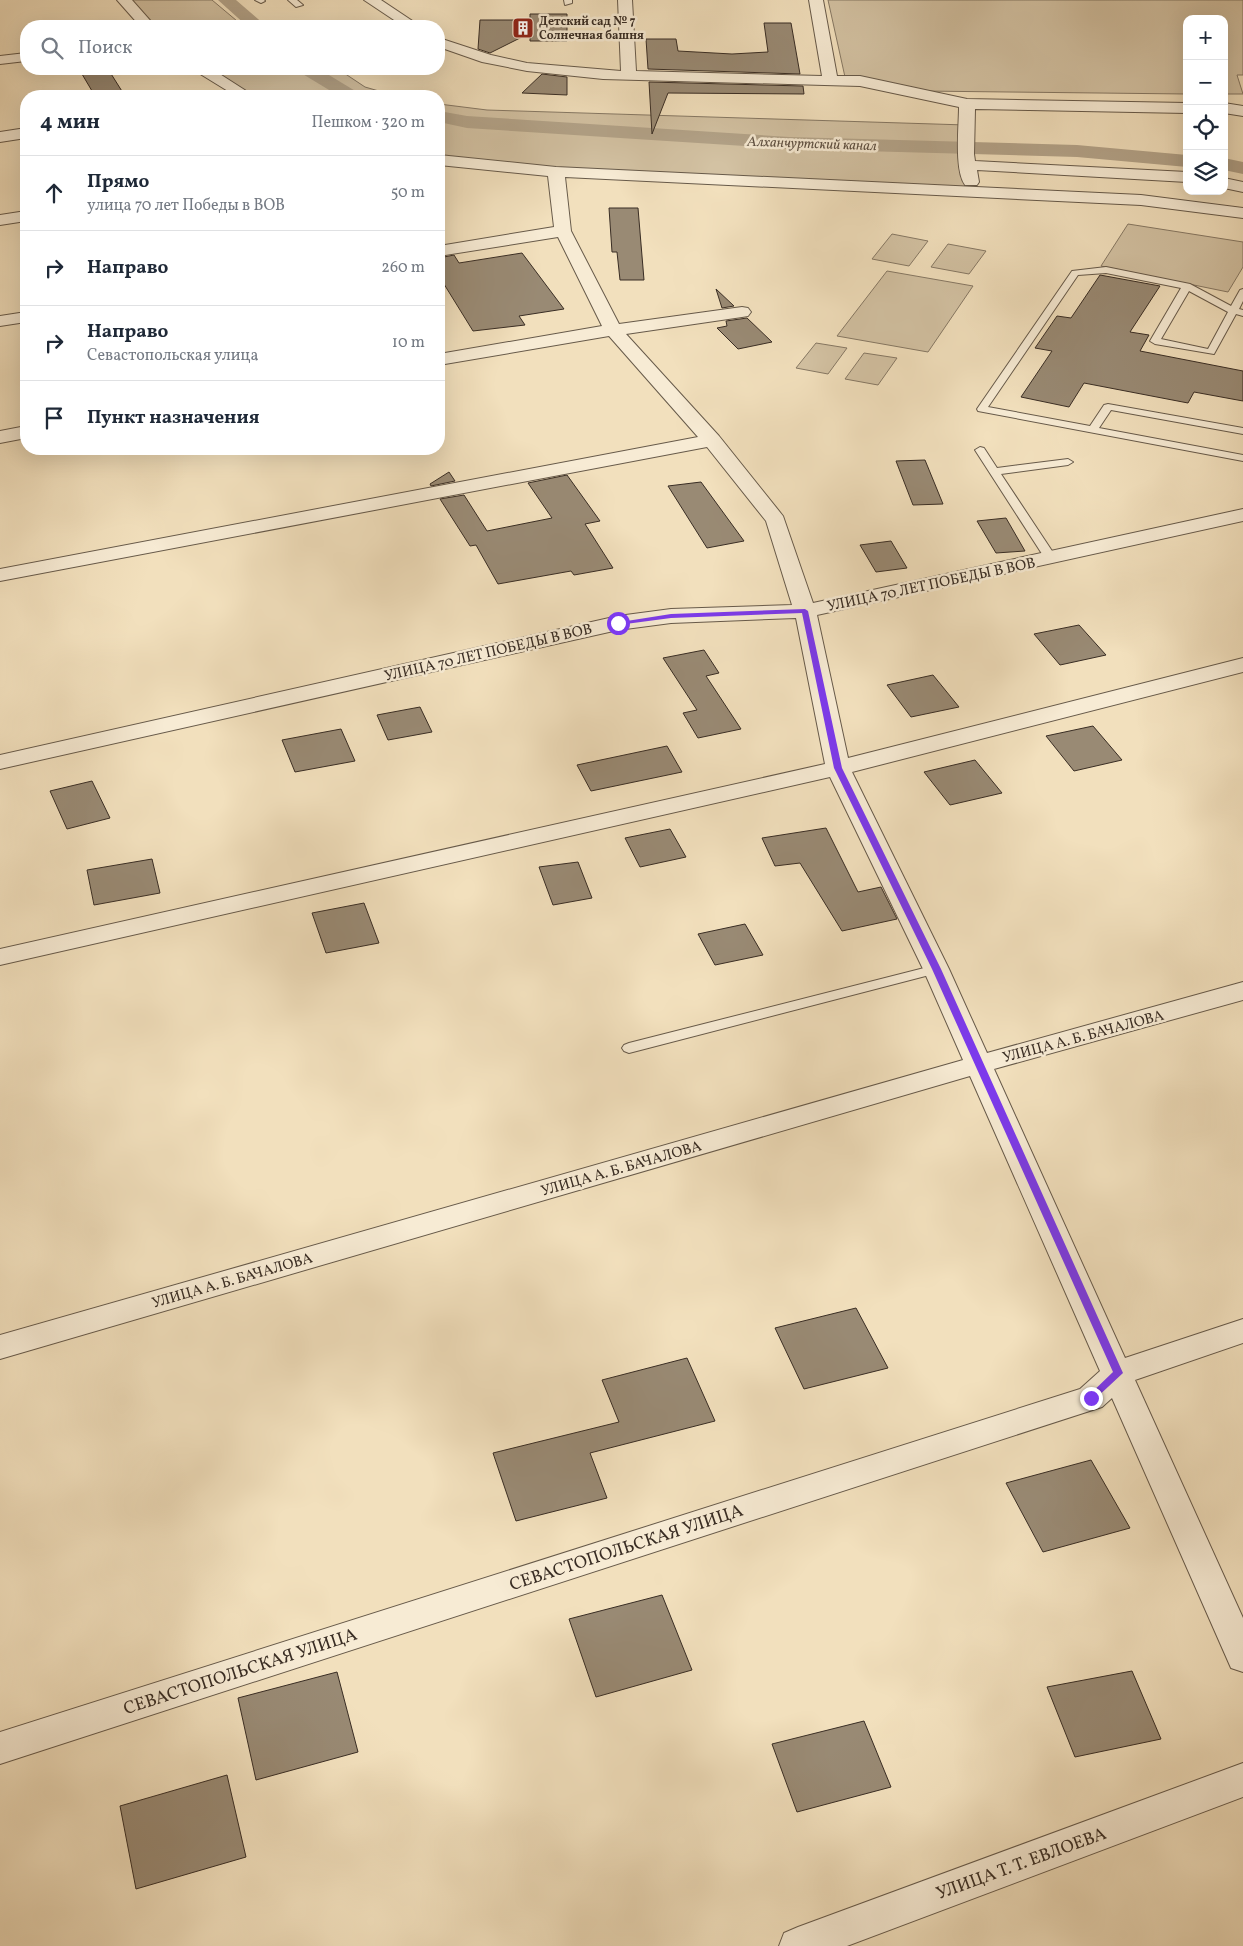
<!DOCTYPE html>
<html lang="ru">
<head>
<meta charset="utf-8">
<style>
	body { margin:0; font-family:Vollkorn,serif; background:#f6f6f7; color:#1f2937 }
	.controls { position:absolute; right:15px; top:15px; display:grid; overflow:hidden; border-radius:10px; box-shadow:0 5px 20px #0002 }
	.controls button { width:45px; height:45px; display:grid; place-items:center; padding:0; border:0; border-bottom:1px solid #e0e1e3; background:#fff; color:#1f2937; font:25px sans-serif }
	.stop { position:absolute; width:15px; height:15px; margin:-11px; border:4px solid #7c3aed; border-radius:50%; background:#fff }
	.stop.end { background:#7c3aed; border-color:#fff; box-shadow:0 1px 5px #0008 }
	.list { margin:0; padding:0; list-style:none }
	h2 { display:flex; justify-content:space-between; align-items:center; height:65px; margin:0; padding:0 20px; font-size:21px }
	h2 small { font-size:16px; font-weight:400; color:#747a83 }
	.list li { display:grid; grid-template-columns:32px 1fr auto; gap:15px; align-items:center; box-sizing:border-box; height:75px; padding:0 20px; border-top:1px solid #e0e1e3 }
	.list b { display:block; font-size:19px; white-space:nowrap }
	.list p { margin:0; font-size:16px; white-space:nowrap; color:#747a83 }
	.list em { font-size:16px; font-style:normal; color:#747a83 }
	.icon { flex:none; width:28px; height:28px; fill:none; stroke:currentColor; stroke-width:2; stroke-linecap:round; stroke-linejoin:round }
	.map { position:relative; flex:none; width:1243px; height:1946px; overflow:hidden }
	.search { position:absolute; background:#fff; box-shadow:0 5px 20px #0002; left:20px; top:20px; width:425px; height:55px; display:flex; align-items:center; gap:12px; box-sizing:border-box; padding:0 18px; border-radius:20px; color:#747a83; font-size:19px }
	.panel { position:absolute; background:#fff; box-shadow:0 5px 20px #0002; left:20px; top:90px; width:425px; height:365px; border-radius:20px }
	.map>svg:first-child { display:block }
</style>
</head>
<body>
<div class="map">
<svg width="1243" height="1946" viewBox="0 0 1243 1946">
	<rect width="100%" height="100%" fill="#f2e0bd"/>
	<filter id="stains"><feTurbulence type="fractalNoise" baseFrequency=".004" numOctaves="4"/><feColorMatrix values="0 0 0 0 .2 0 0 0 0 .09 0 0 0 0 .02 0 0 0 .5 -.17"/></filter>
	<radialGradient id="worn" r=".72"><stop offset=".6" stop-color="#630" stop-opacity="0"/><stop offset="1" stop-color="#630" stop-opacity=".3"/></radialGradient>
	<!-- green -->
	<path fill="#d3c2a3" stroke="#867864" d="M124,0h88l31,26h-95z
		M828,0h415v75h-6l6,19h-19v-75h-37v75l-267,-3 -75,-14z
		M202,69h136l27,18 31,9h-150z
		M439,104l48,6 479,15 1,40 6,27 -417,-20 -117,-12z
		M1128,224l115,18v25l-15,25 -127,-26z
		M892,234l36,7 -19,25 -37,-7z
		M948,244l38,7 -17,23 -38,-7z
		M887,271l86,15 -45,66 -91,-16z
		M816,343l31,5 -19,26 -32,-6z
		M864,353l33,5 -19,27 -33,-6z"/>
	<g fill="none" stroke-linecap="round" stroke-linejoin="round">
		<!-- canal -->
		<path fill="#b3a389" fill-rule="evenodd" d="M218,0h18l30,26h-19z
			M298,69h21l38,23 3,4h-21l-38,-23z
			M439,111l28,5 322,21 288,8 110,10v12l-110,-10 -288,-8 -322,-21 -28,-6z
			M1224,158l19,4v12l-19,-4z"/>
	</g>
	<!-- building -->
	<path fill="#998a74" stroke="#392d24" d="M530,14h37v27h-37v-8l-40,20 -12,-4 2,-29h50z
		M764,23h27l9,51 -152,-5 -2,-30h30l2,12 54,3 36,-2z
		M79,69h29l17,27h-30z
		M542,74l25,3v18l-45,-2z
		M649,82l154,4 1,8 -136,-1 -16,41z
		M609,208h29l6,72h-24l-3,-28h-5z
		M522,253l42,56 -45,7 6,9 -52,6 -34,-55v-18l15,-3 5,8z
		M1100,275l60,11 -30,46 19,3 -9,16 103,20v30l-49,-9 -6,11 -104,-20 -15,24 -48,-10 31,-46 -17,-3 22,-32 14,2z
		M716,289l18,17 -12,2z
		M747,318l25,24 -34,7 -21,-21 10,-2 -1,-5z
		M925,460l18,44 -30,1 -17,-44z
		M449,472l6,9 -24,5 -1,-2z
		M567,475l33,46 -15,3 28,44 -39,7 -3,-4 -73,13 -22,-39 -6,1 -30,-47 24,-4 23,36 65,-13 -24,-35z
		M701,482l43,59 -37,7 -39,-62z
		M1006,518l19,33 -29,2 -19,-32z
		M891,541l16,27 -31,4 -16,-27z
		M1079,625l27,30 -46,10 -26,-31z
		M704,650l15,23 -13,3 35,53 -43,9 -15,-25 14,-3 -34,-52z
		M933,675l26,32 -48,10 -24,-32z
		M420,707l12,25 -44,8 -11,-25z
		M1093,726l29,34 -48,11 -28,-35z
		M341,729l14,32 -60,11 -13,-32z
		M667,746l15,26 -91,19 -14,-26z
		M975,760l27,33 -52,12 -26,-33z
		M92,781l18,37 -43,11 -17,-38z
		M826,828l32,64 23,-5 16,32 -55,12 -42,-68 -25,3 -13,-28z
		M670,829l16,28 -46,10 -15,-29z
		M152,859l8,34 -66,12 -7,-35z
		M578,862l14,36 -39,7 -14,-38z
		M364,903l15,40 -53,10 -14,-40z
		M745,924l18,31 -48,10 -17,-31z
		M856,1308l32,60 -84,21 -29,-61z
		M687,1358l28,63 -125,32 17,45 -91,23 -23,-68 126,-31 -17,-42z
		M1091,1460l39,68 -87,24 -37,-69z
		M662,1595l30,75 -96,27 -27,-78z
		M1132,1671l29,68 -86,18 -28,-70z
		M337,1672l21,80 -102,28 -18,-82z
		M864,1721l27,66 -94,25 -25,-68z
		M227,1775l19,82 -110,32 -16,-83z"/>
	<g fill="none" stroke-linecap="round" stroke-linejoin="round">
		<!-- service casing -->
		<g stroke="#675a4a" stroke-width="2">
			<path id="service" d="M255,0h9l1,1 -4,2z
				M288,0h9l6,5 -7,2z
				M564,0h8v3l-7,2z
				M1106,267l84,17 41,22 9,-16 3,-1v12l-4,8 4,1v6l-7,-2 -22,40 -59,-10 -5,-3 31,-53 -75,-15 -28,2 -90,132 102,19 14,-21 4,-1 135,24v6l-132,-24 -12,18 144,27v6l-265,-50 -1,-2 95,-138zM1189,291l39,21 -20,37 -47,-10z
				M980,447l4,1 13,20 71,-9 5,3 -5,3 -67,9 55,83 -2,2h-8l-2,-2 -69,-107z
				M936,965l5,1 2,3 -2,3 -312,81 -5,-2 -2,-3 2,-3 5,-2z"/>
		</g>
		<!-- minor casing -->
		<g stroke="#675a4a" stroke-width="2">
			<path id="minor" d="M117,0h15l23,26h-15z
				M364,0h17l39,26h-17z
				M618,0h14l4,71 186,5 -13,-76h14l14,76h23l107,23 220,4v10l-212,-4 -1,45 1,7 212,11v10l-210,-12 2,12 -2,3h-12c-11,-15 -6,-58 -6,-78l-99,-21 -257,-7 -76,-8 -45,-9 -43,-15v-9l52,17 36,8 94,8z
				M26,53v8l-26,3v-8z
				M195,69h17l42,27h-18l-39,-24z
				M1224,103l19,3v10l-19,-3z
				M26,128v10l-26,4v-10z
				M439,155l117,12 585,28 102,13v10l-102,-13 -576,-28 6,54 48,93 123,-17 6,1 3,4 -3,4 -6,1 -116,17 93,102 64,80 30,87 430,-94v12l-426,94 31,143 395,-100v14l-391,100 97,197 38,84 256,-71v18l-249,69 131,289 118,-39v24l-108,37 108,238v54l-12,-4 -119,-270 -10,9 -1102,357v-32l1080,-343 20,-18 -130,-295 -970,283v-24l963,-275 -40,-91 -93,-192 -830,188v-16l825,-185 -29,-146 -125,5 -53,7 -618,139v-14l618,-139 53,-7 121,-4 -26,-84 -59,-74 -707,134v-12l698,-132 -89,-101 -170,29v-11l163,-28 -44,-89 -119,19v-10l115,-19 -6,-51 -109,-11z
				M1224,178l19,4v10l-19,-4z
				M26,211v10l-26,4v-10z
				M26,312v10l-26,4v-10z
				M26,426v12l-26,5v-12z
				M1243,1763v34l-396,149h-68l5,-13 14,-6z"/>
		</g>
		<!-- service -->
		<use href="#service" fill="#f7ebd4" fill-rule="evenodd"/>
		<!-- minor -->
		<use href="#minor" fill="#f7ebd4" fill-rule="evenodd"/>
	</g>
	<!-- route -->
	<path fill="#7c3aed" d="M805,609l3,2 34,157 99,201 182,404 -29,27 -3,1 -5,-3 27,-26 -181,-403 -98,-201 -32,-155 -131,5 -53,7 -4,-2 57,-9z"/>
	<!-- icons -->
	<defs>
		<g id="building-square" transform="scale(1.125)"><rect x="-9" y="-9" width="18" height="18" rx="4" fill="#8f2418" stroke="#f7ebd4"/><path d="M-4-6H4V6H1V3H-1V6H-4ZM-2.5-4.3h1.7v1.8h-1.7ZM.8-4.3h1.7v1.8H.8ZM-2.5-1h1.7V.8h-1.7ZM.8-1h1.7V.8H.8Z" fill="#fff"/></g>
	</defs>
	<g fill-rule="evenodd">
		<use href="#building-square" x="523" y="28"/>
	</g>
	<g text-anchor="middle" stroke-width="5" stroke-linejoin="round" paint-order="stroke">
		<!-- far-poi labels -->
		<g font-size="12" font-weight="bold" fill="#392d24" stroke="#f7ebd4" text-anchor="start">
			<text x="539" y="25">Детский сад № 7<tspan x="539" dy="14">Солнечная башня</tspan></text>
		</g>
		<!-- far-water labels -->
		<g font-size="14" font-style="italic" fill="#5e5042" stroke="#f7ebd4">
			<text transform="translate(812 143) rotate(2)" y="5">Алханчуртский канал</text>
		</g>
		<!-- street labels -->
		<g font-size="15" fill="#392d24" stroke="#f7ebd4">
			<text transform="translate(931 584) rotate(-12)" y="5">УЛИЦА 70 ЛЕТ ПОБЕДЫ В ВОВ</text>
			<text transform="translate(488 652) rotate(-13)" y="5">УЛИЦА 70 ЛЕТ ПОБЕДЫ В ВОВ</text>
			<text transform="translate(1083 1036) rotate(-15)" y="5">УЛИЦА А. Б. БАЧАЛОВА</text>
			<text transform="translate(621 1168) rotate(-16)" y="5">УЛИЦА А. Б. БАЧАЛОВА</text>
			<text transform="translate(232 1280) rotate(-16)" y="5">УЛИЦА А. Б. БАЧАЛОВА</text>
		</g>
		<!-- near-street labels -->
		<g font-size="18" fill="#392d24" stroke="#f7ebd4">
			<text transform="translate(626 1547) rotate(-18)" y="6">СЕВАСТОПОЛЬСКАЯ УЛИЦА</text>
			<text transform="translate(240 1671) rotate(-18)" y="6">СЕВАСТОПОЛЬСКАЯ УЛИЦА</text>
			<text transform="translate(1021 1863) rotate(-20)" y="6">УЛИЦА Т. Т. ЕВЛОЕВА</text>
		</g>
	</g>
	<rect width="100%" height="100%" filter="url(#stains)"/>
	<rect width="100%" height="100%" fill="url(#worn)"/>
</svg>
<div class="controls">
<button>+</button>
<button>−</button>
<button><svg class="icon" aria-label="locate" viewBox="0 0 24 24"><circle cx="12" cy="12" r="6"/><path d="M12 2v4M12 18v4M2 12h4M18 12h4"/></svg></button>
<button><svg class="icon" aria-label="layers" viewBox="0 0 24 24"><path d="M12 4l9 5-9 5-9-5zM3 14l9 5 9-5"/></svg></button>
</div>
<div class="stop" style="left:618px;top:623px"></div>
<div class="stop end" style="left:1091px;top:1398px"></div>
<div class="search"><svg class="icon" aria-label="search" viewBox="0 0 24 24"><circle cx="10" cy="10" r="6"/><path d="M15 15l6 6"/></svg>Поиск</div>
<section class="panel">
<h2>4 мин<small>Пешком · 320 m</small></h2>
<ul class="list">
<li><svg class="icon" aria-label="ahead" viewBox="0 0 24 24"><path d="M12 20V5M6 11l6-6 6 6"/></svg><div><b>Прямо</b><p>улица 70 лет Победы в ВОВ</p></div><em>50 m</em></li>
<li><svg class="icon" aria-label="right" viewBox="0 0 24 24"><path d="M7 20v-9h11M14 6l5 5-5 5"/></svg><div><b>Направо</b></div><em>260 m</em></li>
<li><svg class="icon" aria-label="right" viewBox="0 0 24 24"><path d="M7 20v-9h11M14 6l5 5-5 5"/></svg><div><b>Направо</b><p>Севастопольская улица</p></div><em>10 m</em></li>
<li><svg class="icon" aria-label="arrive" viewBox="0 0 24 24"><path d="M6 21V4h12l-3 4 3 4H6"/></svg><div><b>Пункт назначения</b></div></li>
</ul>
</section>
</div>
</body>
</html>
